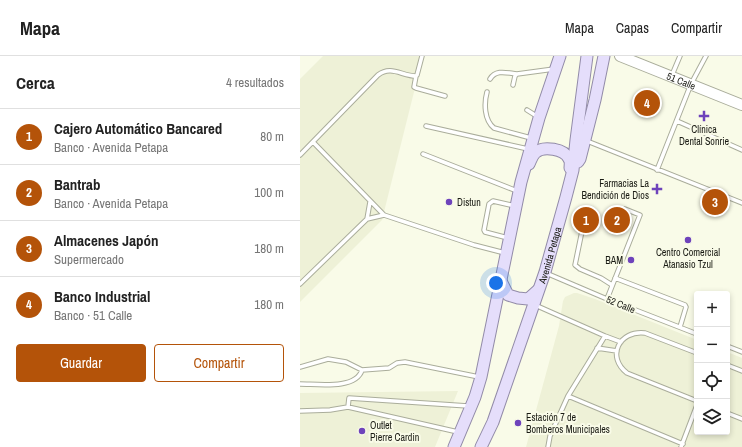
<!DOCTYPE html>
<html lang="es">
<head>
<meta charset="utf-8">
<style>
	body { margin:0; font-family:"Archivo Narrow",sans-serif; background:#f2f2f2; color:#222 }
	.controls { position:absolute; right:12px; bottom:12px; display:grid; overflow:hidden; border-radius:4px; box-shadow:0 2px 6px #0003 }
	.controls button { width:36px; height:36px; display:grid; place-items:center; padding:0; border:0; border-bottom:1px solid #e0e0e0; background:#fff; color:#222; font:20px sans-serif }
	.you { position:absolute; left:196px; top:227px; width:14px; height:14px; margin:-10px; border:3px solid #fff; border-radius:50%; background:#1a73e8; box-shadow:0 0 0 6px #1a73e833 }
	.badge { display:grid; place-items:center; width:26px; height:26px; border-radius:50%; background:#b45309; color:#fff; font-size:13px; font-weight:700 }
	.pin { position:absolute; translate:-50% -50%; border:2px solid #fff; box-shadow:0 1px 4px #0006 }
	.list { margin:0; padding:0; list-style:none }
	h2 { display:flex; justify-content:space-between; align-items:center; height:52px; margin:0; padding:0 16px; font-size:17px }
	h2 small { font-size:13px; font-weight:400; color:#767676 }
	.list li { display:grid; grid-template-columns:26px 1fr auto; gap:12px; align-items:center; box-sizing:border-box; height:56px; padding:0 16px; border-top:1px solid #e0e0e0 }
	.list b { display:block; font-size:15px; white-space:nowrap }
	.list p { margin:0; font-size:13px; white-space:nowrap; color:#767676 }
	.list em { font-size:13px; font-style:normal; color:#767676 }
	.actions { display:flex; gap:8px; padding:12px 16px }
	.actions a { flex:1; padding:9px 0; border:1px solid #b45309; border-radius:4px; text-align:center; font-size:14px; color:#b45309 }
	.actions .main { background:#b45309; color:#fff }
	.icon { flex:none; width:22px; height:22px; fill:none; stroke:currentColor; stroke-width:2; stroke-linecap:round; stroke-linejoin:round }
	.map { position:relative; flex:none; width:442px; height:391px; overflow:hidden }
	header { display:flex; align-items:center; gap:24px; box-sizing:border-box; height:56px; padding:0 20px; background:#fff; border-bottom:1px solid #e0e0e0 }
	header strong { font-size:19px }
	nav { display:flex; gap:22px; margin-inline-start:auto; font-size:14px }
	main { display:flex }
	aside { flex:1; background:#fff }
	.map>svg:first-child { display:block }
</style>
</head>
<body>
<header>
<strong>Mapa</strong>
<nav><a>Mapa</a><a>Capas</a><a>Compartir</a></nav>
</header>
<main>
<aside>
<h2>Cerca<small>4 resultados</small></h2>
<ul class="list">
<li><span class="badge">1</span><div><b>Cajero Automático Bancared</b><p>Banco · Avenida Petapa</p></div><em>80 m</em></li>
<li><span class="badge">2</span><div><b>Bantrab</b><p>Banco · Avenida Petapa</p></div><em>100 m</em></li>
<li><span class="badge">3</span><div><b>Almacenes Japón</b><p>Supermercado</p></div><em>180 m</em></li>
<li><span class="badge">4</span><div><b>Banco Industrial</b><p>Banco · 51 Calle</p></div><em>180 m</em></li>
</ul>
<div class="actions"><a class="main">Guardar</a><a>Compartir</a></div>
</aside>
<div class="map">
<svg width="442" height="391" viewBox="0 0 442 391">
	<rect width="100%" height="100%" fill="#f9fbe8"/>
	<!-- built -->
	<path fill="#eef1d7" d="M23,0h100l-41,164 -82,82v-223z
		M274,237h3l18,6 102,41v92h30v-80l15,6v89h-216l33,-121 4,-25 2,-4z
		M158,335l-23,56h-135v-54z"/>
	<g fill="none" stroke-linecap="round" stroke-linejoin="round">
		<!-- lane casing -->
		<g stroke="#aaad9b" stroke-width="5.5">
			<path id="lane" d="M372,19l8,-19
				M116,20l-2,11 2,1 29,8
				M190,23c6,-10 17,-6 27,-5
				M213,29l2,-9 2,-2 37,-5
				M187,36c-3,11 -3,28 7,36l37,10
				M227,54l11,7
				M377,65l65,29
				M126,70l102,23
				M287,85l155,62
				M13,86l71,73 90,30 31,8
				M123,98l94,37
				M0,99l78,-80c13,-10 24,1 38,1l1,-1 5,-19
				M357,114l34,-86 15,-28
				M67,163l3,-17
				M284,174l-2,1 -7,34 5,4 21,9 11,7
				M208,182l-23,-6 -1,-2 5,-26 4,-3 22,5
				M246,217l61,26 90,35
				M315,222l70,27 1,2 -6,20
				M0,228l67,-65 17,-4
				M307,243l33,-84 -15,-6
				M235,249l70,31 16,6
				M427,290l15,6
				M297,292l20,3
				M397,297l-52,-20c-26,-3 -39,24 -18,40l70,28
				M427,309l15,6
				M0,311l28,-8 18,3 16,8 27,-2 8,-5 8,-1 74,15
				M0,328c17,0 56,6 62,-14
				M268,340l115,48
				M0,355l30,-1 18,-3
				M427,357l15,6
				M158,376l-110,-25 1,-9 119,8
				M248,391l2,-11 18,-40 37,-60
				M381,391l16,-42"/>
		</g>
		<!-- secondary casing -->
		<g stroke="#aaad9b" stroke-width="12">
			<g id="secondary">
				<path id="s1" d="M320,0l122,49"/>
			</g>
		</g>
		<!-- primary casing -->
		<g stroke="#928ba8" stroke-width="13">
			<g id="primary">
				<path d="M278,106l2,-3 15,-59 9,-44"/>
				<path d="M229,108c2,-4 3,-8 6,-11 8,-8 30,-4 34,6 2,2 1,7 1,9"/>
				<path d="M201,225l7,14 10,3 10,1 10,-9"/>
				<path d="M154,391l21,-50 6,-20 40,-195 18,-64 21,-62"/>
				<path id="s2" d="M181,391l12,-25 52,-150 21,-75 7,-27 3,-30 11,-84"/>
			</g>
		</g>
		<!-- lane -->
		<use href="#lane" stroke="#fff" stroke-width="3.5"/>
		<!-- secondary -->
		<use href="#secondary" stroke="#fff" stroke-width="10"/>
		<!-- primary -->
		<use href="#primary" stroke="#e5defb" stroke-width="11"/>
	</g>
	<!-- markers -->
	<g fill="#6e43bb" stroke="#f9fbe8" stroke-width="1.5">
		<path d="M402 54h4v4h4v4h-4v4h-4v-4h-4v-4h4z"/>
		<path d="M355 127h4v4h4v4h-4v4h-4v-4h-4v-4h4z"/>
		<circle cx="149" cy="146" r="4"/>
		<circle cx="388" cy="184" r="4"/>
		<circle cx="331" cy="204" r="4"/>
		<circle cx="218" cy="367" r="4"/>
		<circle cx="62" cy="375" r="4"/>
	</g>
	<g text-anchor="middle" stroke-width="4" stroke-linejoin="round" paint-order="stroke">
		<!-- street labels -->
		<g font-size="10" fill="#1a1b14" stroke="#f9fbe8">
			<text dy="4" stroke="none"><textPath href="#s1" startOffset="66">51 Calle</textPath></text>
			<text dy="4" stroke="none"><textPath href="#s2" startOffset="204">Avenida Petapa</textPath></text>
			<text transform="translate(321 248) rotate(22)" y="4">52 Calle</text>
		</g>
		<!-- poi labels -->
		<g font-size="10" fill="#1a1b14" stroke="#f9fbe8" text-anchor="start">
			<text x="404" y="77" text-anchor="middle">Clínica<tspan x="404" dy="12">Dental Sonrie</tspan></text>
			<text x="349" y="131" text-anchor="end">Farmacias La<tspan x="349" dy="12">Bendición de Dios</tspan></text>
			<text x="157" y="150">Distun</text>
			<text x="388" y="200" text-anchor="middle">Centro Comercial<tspan x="388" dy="12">Atanasio Tzul</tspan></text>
			<text x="323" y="208" text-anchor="end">BAM</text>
			<text x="226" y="365">Estación 7 de<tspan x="226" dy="12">Bomberos Municipales</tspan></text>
			<text x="70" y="373">Outlet<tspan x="70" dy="12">Pierre Cardin</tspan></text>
		</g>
	</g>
</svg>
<div class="controls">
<button>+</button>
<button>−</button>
<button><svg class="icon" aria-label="locate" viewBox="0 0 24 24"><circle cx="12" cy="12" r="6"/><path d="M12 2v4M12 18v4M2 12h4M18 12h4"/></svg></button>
<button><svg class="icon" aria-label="layers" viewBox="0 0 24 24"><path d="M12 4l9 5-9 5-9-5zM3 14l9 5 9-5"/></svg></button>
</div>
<div class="you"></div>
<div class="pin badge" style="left:286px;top:164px">1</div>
<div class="pin badge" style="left:317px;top:164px">2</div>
<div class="pin badge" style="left:415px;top:146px">3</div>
<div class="pin badge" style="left:347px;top:47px">4</div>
</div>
</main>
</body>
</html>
